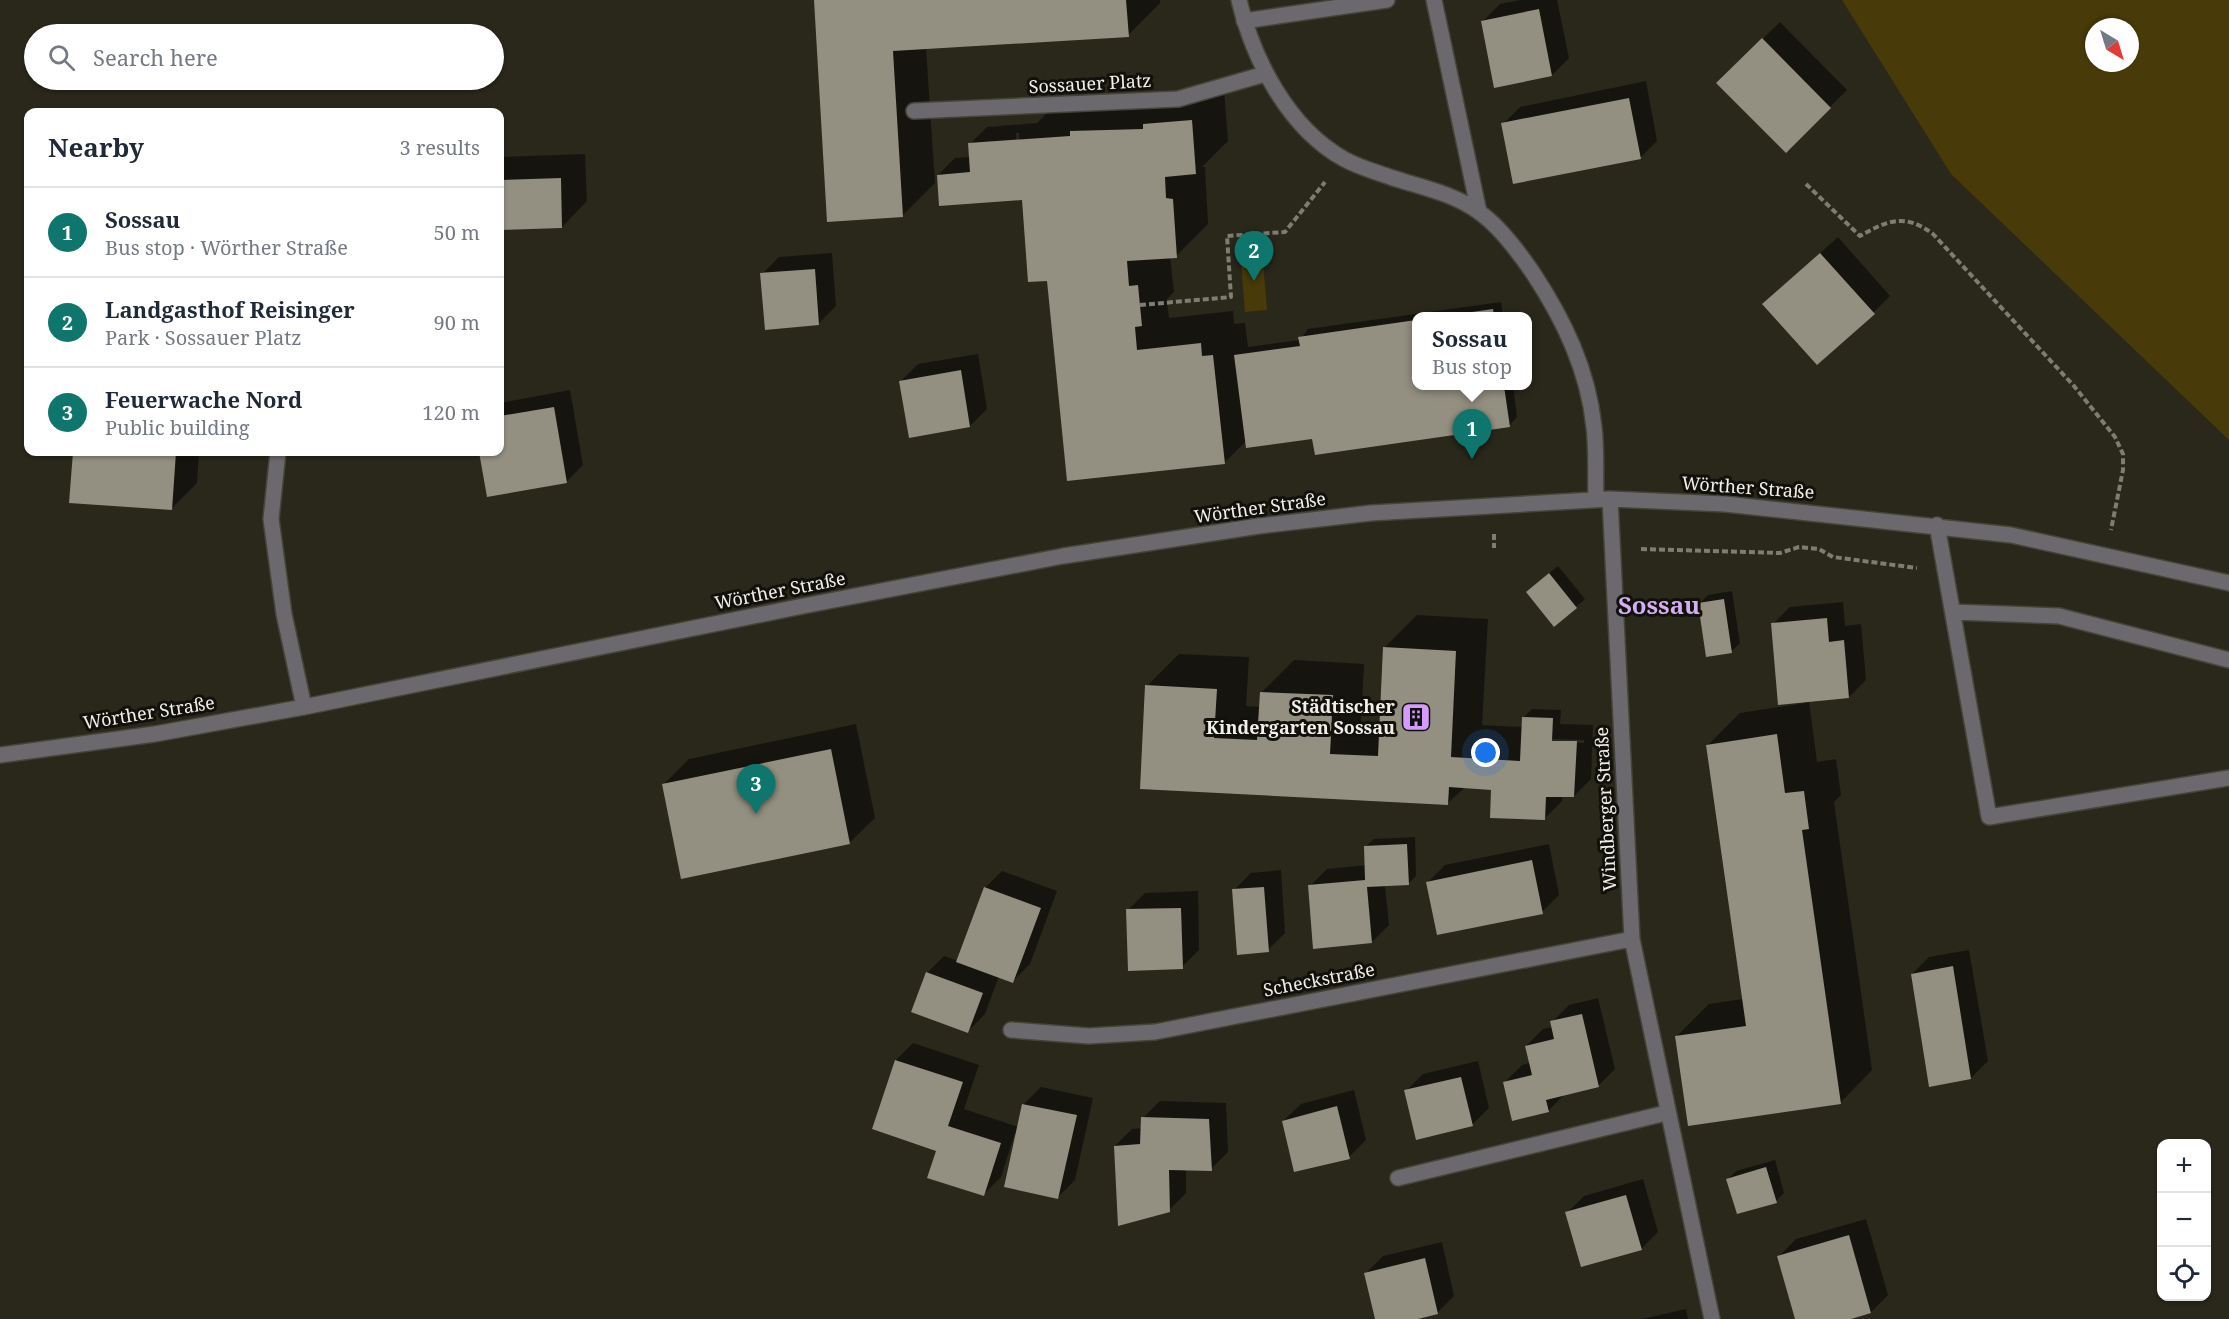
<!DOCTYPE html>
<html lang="en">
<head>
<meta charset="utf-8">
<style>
	body { margin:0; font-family:"Noto Serif",serif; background:#f2f2f3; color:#1f2937 }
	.controls { position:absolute; right:18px; bottom:18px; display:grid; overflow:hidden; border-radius:12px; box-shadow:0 2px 4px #0004 }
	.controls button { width:54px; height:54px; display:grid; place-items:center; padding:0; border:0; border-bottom:2px solid #e0e1e3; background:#fff; color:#1f2937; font:30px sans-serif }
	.compass { position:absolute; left:2085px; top:18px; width:54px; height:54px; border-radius:50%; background:#fff; box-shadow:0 2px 4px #0004; rotate:142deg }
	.you { position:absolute; left:1486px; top:753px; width:21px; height:21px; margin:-15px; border:4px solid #fff; border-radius:50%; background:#1a73e8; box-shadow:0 0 0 9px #1a73e833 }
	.badge { display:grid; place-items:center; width:39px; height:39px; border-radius:50%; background:#0f766e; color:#fff; font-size:20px; font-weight:700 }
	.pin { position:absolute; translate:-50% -50px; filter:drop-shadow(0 2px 3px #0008) }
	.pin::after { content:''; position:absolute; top:32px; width:21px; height:18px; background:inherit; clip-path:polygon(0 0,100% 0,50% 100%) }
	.popup { position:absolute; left:1412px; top:312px; width:120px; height:78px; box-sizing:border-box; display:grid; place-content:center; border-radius:12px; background:#fff; filter:drop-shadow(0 2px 4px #0005); font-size:20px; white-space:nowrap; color:#747a83 }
	.popup b { font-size:22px; color:#1f2937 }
	.popup::after { content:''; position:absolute; left:50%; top:100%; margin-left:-12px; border:12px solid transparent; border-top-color:#fff }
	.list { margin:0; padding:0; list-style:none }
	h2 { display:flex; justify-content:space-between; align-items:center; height:78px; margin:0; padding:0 24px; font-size:26px }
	h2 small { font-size:20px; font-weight:400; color:#747a83 }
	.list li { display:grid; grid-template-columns:39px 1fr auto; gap:18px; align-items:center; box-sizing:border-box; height:90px; padding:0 24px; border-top:2px solid #e0e1e3 }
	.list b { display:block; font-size:22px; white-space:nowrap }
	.list p { margin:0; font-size:20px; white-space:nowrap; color:#747a83 }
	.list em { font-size:20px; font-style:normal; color:#747a83 }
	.icon { flex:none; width:33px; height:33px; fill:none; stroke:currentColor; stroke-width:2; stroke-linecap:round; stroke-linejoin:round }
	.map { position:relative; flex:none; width:2229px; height:1319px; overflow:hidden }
	.search { position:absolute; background:#fff; box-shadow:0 2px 4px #0004; left:24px; top:24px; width:480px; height:66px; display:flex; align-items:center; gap:15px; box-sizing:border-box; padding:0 21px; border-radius:33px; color:#747a83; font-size:22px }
	.panel { position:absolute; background:#fff; box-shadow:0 2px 4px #0004; left:24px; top:108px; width:480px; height:348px; border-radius:12px }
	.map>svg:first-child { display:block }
</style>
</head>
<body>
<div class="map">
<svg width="2229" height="1319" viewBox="0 0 2229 1319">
	<rect width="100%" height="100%" fill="#2a271b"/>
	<!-- green -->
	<path fill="#483b09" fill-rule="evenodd" d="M1842,0h387v440l-278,-266zM2094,27h36v36h-36z
		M1262,249l5,61 -22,2 -5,-61z"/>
	<!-- shadow -->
	<path fill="#0007" fill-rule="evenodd" d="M816,0h344v3l-32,32 -202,13 9,135 -33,33z
		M1520,0h37l12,58 -17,17 -69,-54 17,-17z
		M1780,22l67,68 -61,61 -68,-68z
		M1646,81l11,60 -17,17 -137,-34 17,-17z
		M1224,89l4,52 -26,26h3l3,57 -32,32h-6l4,36 -7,7 2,19 64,-7 1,13 11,-1 3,24 52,-7 8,-11 193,-27 2,14h-87v70h97l4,31 -8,9 -262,14 -23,23 -175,-184 -25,-82 -86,-22 17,-17 16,-1 -1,-13 17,-17 50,-4 15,-15zM1016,133h3l4,58h-3z
		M585,154l2,47 -25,26 -62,2v-72z
		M1838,237l52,59 -17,17 -109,-9z
		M832,253l4,53 -17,17 -57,-49 17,-17z
		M978,354l9,55 -17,17 -69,-45 17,-17z
		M570,390l13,75 -17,17 -77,13 -8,-43h19v-49z
		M74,452h125l-2,31 -26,26 -101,-7z
		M1558,566l27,33 -30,26 -19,-41z
		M1732,591l8,52 -8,8 -32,-48 8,-8z
		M1843,602l2,24 16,-2 5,56 -17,17 -40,4 8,61 19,-3 5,36 -7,7 38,268 -32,33 -163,-67 32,-32 34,-5 -35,-254 32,-32 65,-10 -32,-79 17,-17z
		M1417,615l71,4 -6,106 41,2v-9l9,-9 29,1 -1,14 33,1 -2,54 -17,17h-12v5l-17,17 -53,-30 -27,-1 -17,16 -307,-15 6,-102 32,-32 70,3 -3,49 15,1 1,-15 32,-32 70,4 -3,58 20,1 4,-76zM1552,739l32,1v3l-35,-1z
		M856,724l19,94 -26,25 -185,-59 25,-25z
		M1415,837l1,39 -8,8 -23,1 4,40 -17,17 -62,-56 17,-17 40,-4 -2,-18 9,-8z
		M1549,844l10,51 -17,17 -114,-30 17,-17z
		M1281,870l4,63 -17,17 -34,-60 17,-17z
		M1002,871l55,20 -27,73 -17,17 -14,-5 -14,38 -17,17 -41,-58 17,-17 14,5 27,-73z
		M1198,891l1,59 -17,17 -54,-57 17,-17z
		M1969,950l19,111 -17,17 -59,-104 17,-17z
		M1598,998l17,71 -17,17 -33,8 -17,17 -43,-29 17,-17 8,-2 -4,-17 17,-17 10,-2 -1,-5 17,-17z
		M913,1043l66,22 -15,44 55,18 5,-23 17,-17 52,11 -18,82 -17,17 -43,-64 -14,44 -17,17 -46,-44 -64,-22 22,-68z
		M1478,1061l11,47 -17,17 -66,-34 17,-17z
		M1354,1090l12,50 -17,17 -66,-36 18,-17z
		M1160,1101l66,2 2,49 -17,17h-25v24l-17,17 -54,-64 17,-17 10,-1 1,-10z
		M1775,1160l9,33 -8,8 -48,-22 8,-8z
		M1643,1179l15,53 -17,17 -74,-36 17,-17z
		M1866,1219l22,76 -17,17 -25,7h-49l-18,-63 17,-17z
		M1442,1242l12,54 -17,17 -25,6h-35l-11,-46 17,-17z
		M1686,1309l2,10h-46z"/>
	<!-- building -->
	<path fill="#938f81" d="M814,0h312l3,37 -236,14 10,166 -76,5z
		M1539,9l13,67 -58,12 -13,-67z
		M1762,38l69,70 -45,45 -70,-70z
		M1629,98l12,61 -128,25 -12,-61z
		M1192,120l4,54 -31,3 1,21 7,1 4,59 -50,3 2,25 9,-1 4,41 -7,1 2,23 64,-7 1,13 11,-1 12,109 -158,17 -20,-200 -19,1 -6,-82 -83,6 -2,-31 33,-3 -2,-29 102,-7v-5l73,-2v-5z
		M561,178l1,50 -62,2v-50z
		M1820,253l55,61 -58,51 -55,-61z
		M815,269l4,56 -54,5 -5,-57z
		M1493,309l1,7h-43v-1z
		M1416,320v66h88l6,41 -195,28 -3,-16 -66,9 -12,-93 66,-9 -2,-9z
		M961,370l9,57 -61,11 -10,-57z
		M554,407l13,76 -80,14 -8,-45h21v-36z
		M73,452h103l-4,58 -103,-7z
		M1549,573l28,35 -23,19 -28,-35z
		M1724,599l8,54 -26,4 -8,-54z
		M1827,618l2,24 15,-2 5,58 -71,7 -7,-82z
		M1383,647l73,4 -5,106 69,4 2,-44 31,1 -1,23h25l-3,56h-28l-1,23 -55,-2 1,-28 -42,-3 -1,18 -308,-16 5,-104 72,4 -3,49 43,2 3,-48 73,3 -3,59 48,2z
		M1777,734l8,59 19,-2 5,38 -7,1 39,274 -153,22 -13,-90 71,-10 -40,-281z
		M831,749l19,95 -169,35 -19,-95z
		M1407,844l2,41 -42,2 5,56 -59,6 -5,-64 57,-5 -1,-34z
		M1532,860l11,54 -106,21 -11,-53z
		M984,887l57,21 -28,75 -57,-21z
		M1264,887l5,65 -32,3 -5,-66z
		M1181,908l2,61 -55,2 -2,-62z
		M1953,966l18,113 -42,8 -18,-113z
		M926,972l57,21 -15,40 -57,-21z
		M1582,1014l17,73 -53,13 3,12 -37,9 -9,-39 29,-7 -7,-29 29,-7 -4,-18z
		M895,1060l68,22 -15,44 53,17 -17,53 -57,-18 9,-27 -64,-22z
		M1461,1077l12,49 -57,14 -12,-50z
		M1022,1104l55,11 -19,84 -54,-12z
		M1337,1106l13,53 -56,13 -12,-51z
		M1141,1117l68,2 3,52 -43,-1 1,42 -52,14 -4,-80 26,-2z
		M1766,1167l11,36 -40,11 -11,-35z
		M1626,1195l16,55 -61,17 -16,-55z
		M1849,1235l22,78 -20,6h-56l-18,-63z
		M1425,1258l13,56 -20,5h-43l-11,-46z"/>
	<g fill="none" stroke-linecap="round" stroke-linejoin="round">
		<!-- minor casing -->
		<g stroke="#464338" stroke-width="18">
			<path id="minor" d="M1239,0c14,59 49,128 105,159 14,8 32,13 46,18 30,10 63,16 89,35 19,13 41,42 54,61 31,47 55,97 61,154 3,24 1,49 2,73
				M1434,0l45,212
				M1244,21l143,-21
				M914,111l264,-12 87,-25
				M278,452l-7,67 13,95 20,93
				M1610,499l22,440 80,380
				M1937,525l52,292 240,-39
				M1953,612l106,4 170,44
				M0,755l155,-21 149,-27 499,-101 260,-50 196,-30 112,-13 239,-14 115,5 286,31 218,48
				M1011,1030l78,6 66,-4 477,-93
				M1398,1178l268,-65"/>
		</g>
		<!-- path -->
		<path stroke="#7f7d73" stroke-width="4" stroke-dasharray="6 3" stroke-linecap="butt" d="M1806,184l54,52c28,-16 45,-23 73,-2l141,152 41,51 8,17v16l-12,60
			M1140,305l91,-8 -4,-61 58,-4 40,-50
			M1494,534v14
			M1641,549l139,4 19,-6 20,2 14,8 84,11"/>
		<!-- minor -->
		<use href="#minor" stroke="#6b686e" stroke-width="15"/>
	</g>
	<!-- icons -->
	<defs>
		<g id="building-square" transform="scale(1.5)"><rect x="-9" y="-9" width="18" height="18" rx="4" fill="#d39cfc" stroke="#11100b"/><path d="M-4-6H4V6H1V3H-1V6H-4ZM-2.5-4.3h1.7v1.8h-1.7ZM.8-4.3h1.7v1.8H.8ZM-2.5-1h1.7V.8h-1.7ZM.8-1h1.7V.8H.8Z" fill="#111"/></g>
	</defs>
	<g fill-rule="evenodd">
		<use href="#building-square" x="1416" y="717"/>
	</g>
	<g text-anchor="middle" stroke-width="6" stroke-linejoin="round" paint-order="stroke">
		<!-- street labels -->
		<g font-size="18" fill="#f1efe8" stroke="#11100b">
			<text transform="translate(1090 84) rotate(-3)" y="6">Sossauer Platz</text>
			<text transform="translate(1748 488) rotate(4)" y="6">Wörther Straße</text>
			<text transform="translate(1260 508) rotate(-8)" y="6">Wörther Straße</text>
			<text transform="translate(780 591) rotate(-11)" y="6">Wörther Straße</text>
			<text transform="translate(149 713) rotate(-9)" y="6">Wörther Straße</text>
			<text transform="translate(1606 809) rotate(-93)" y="6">Windberger Straße</text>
			<text transform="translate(1319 980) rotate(-11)" y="6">Scheckstraße</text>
		</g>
		<!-- poi labels -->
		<g font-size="18" font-weight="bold" fill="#f1efe8" stroke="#11100b" text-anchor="end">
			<text x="1395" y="713">Städtischer<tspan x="1395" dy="21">Kindergarten Sossau</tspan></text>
		</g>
		<!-- district labels -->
		<g font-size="24" font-weight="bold" fill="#d3aef0" stroke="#11100b">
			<text x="1659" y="614">Sossau</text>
		</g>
	</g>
</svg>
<div class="controls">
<button>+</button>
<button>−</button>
<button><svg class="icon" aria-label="locate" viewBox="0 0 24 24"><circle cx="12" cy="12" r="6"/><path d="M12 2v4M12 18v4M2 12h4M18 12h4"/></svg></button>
</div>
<svg class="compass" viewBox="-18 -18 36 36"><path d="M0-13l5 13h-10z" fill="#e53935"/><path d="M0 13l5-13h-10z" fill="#747a83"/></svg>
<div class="you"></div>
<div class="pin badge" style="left:1472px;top:459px">1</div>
<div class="popup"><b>Sossau</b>Bus stop</div>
<div class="pin badge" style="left:1254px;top:281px">2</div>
<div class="pin badge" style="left:756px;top:814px">3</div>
<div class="search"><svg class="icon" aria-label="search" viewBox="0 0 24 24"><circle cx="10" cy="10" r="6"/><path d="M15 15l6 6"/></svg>Search here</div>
<section class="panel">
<h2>Nearby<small>3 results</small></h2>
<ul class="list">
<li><span class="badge">1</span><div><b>Sossau</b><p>Bus stop · Wörther Straße</p></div><em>50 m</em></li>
<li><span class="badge">2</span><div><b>Landgasthof Reisinger</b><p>Park · Sossauer Platz</p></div><em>90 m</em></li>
<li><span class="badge">3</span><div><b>Feuerwache Nord</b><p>Public building</p></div><em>120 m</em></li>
</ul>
</section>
</div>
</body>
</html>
